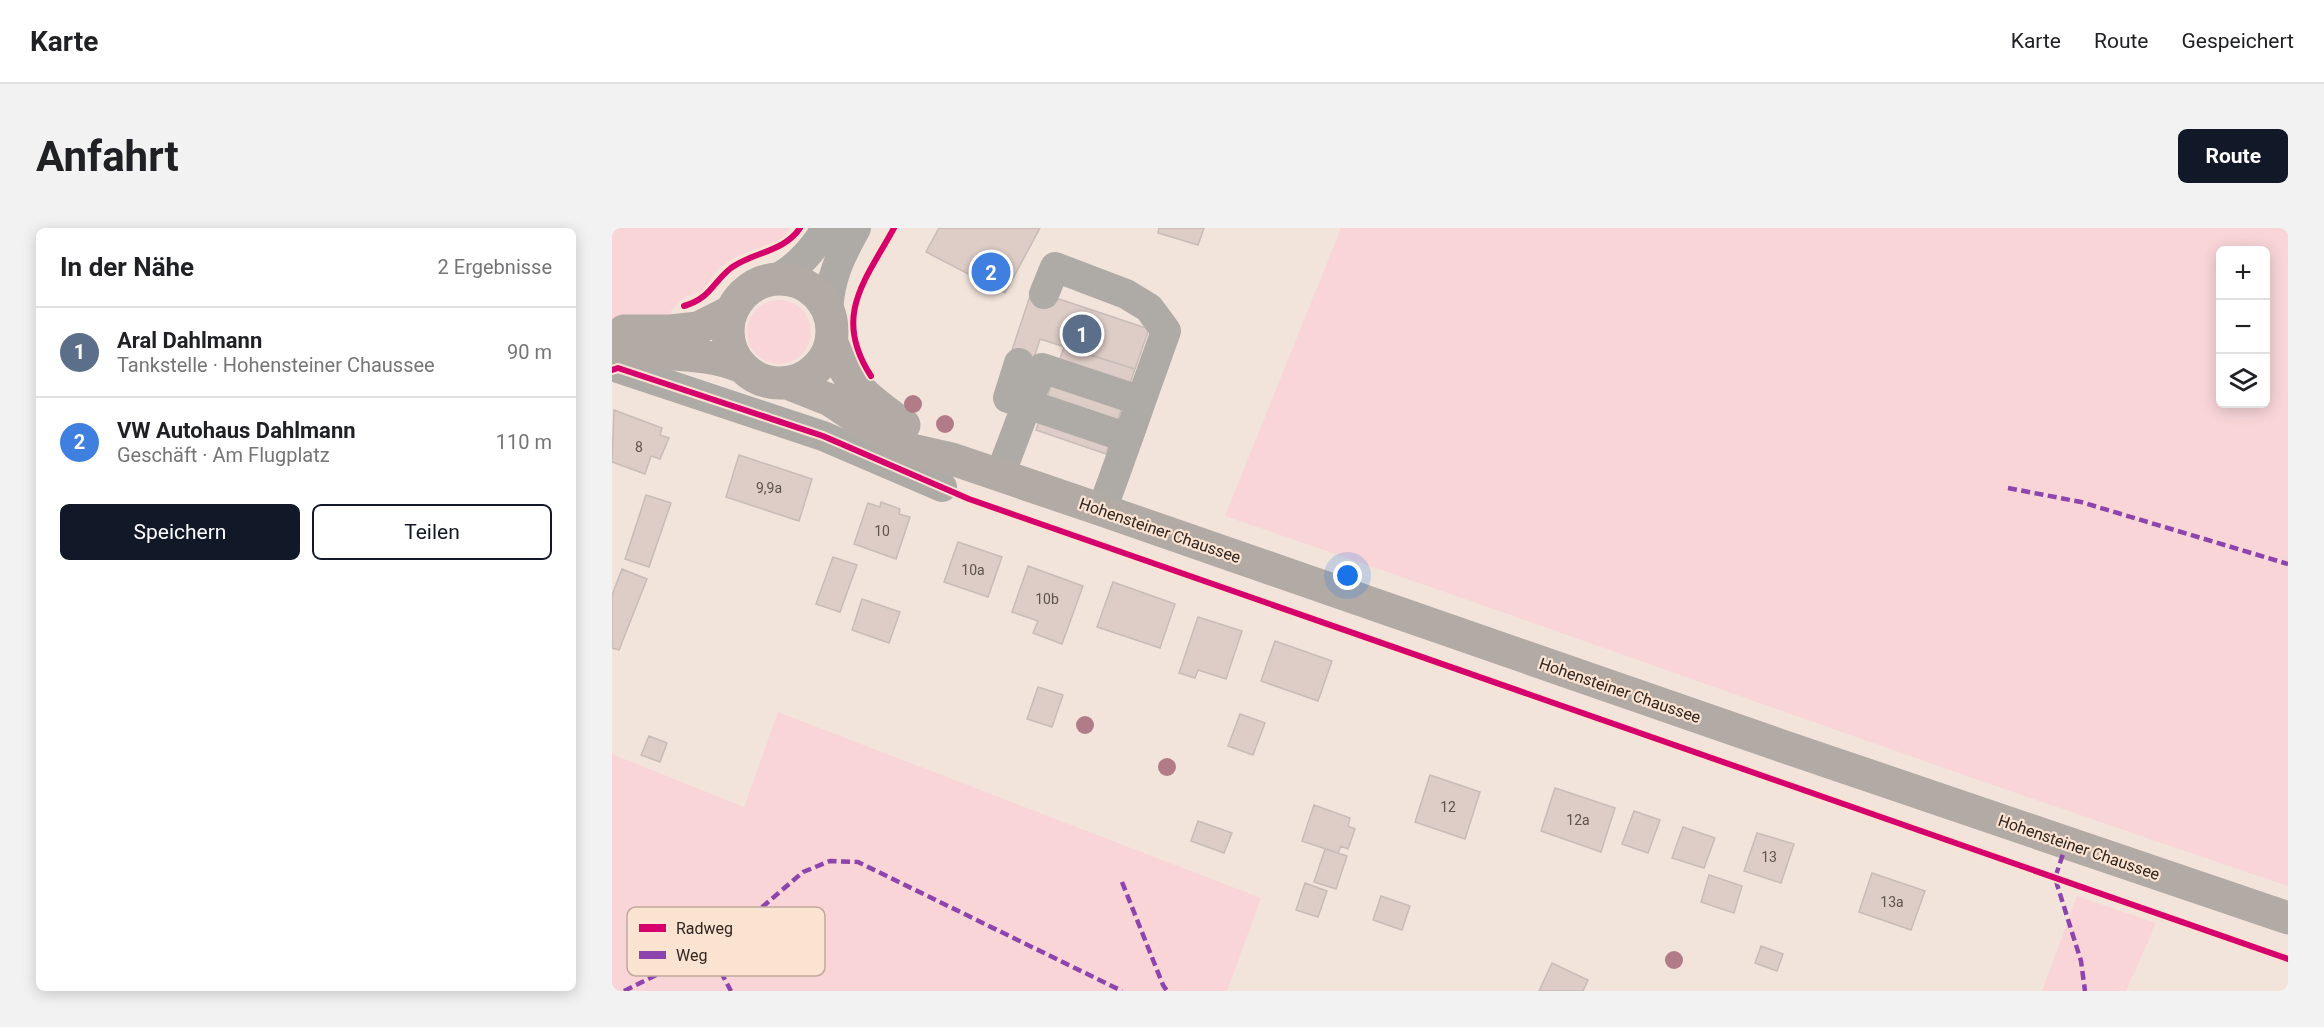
<!DOCTYPE html>
<html lang="de">
<head>
<meta charset="utf-8">
<style>
	body { margin:0; font-family:Roboto,sans-serif; background:#f2f2f2; color:#202124 }
	.controls { position:absolute; right:18px; top:18px; display:grid; overflow:hidden; border-radius:9px; box-shadow:0 3px 15px #0003 }
	.controls button { width:54px; height:54px; display:grid; place-items:center; padding:0; border:0; border-bottom:2px solid #e0e0e0; background:#fff; color:#202124; font:30px sans-serif }
	.you { position:absolute; left:736px; top:348px; width:21px; height:21px; margin:-15px; border:4px solid #fff; border-radius:50%; background:#1a73e8; box-shadow:0 0 0 9px #1a73e833 }
	.badge { display:grid; place-items:center; width:39px; height:39px; border-radius:50%; background:#111827; color:#fff; font-size:20px; font-weight:700 }
	.pin { position:absolute; translate:-50% -50%; border:3px solid #fff; box-shadow:0 2px 6px #0006 }
	.list { margin:0; padding:0; list-style:none }
	h2 { display:flex; justify-content:space-between; align-items:center; height:78px; margin:0; padding:0 24px; font-size:26px }
	h2 small { font-size:20px; font-weight:400; color:#757577 }
	.list li { display:grid; grid-template-columns:39px 1fr auto; gap:18px; align-items:center; box-sizing:border-box; height:90px; padding:0 24px; border-top:2px solid #e0e0e0 }
	.list b { display:block; font-size:22px; white-space:nowrap }
	.list p { margin:0; font-size:20px; white-space:nowrap; color:#757577 }
	.list em { font-size:20px; font-style:normal; color:#757577 }
	.actions { display:flex; gap:12px; padding:18px 24px }
	.actions a { flex:1; padding:14px 0; border:2px solid #111827; border-radius:9px; text-align:center; font-size:21px; color:#111827 }
	.actions .main { background:#111827; color:#fff }
	.icon { flex:none; width:33px; height:33px; fill:none; stroke:currentColor; stroke-width:2; stroke-linecap:round; stroke-linejoin:round }
	.map { position:relative; flex:none; width:1676px; height:763px; overflow:hidden; border-radius:9px }
	header { display:flex; align-items:center; gap:36px; box-sizing:border-box; height:84px; padding:0 30px; background:#fff; border-bottom:2px solid #e0e0e0 }
	header strong { font-size:28px }
	nav { display:flex; gap:33px; margin-inline-start:auto; font-size:21px }
	.intro { display:flex; align-items:center; justify-content:space-between; box-sizing:border-box; height:144px; padding:0 36px }
	h1 { margin:0; font-size:42px }
	.button { padding:15px 27px; border-radius:9px; background:#111827; color:#fff; font-size:21px; font-weight:700 }
	main { display:flex; gap:36px; padding:0 36px }
	aside { flex:1; background:#fff; border-radius:9px; box-shadow:0 3px 15px #0003 }
	.map>svg:first-child { display:block }
</style>
</head>
<body>
<header>
<strong>Karte</strong>
<nav><a>Karte</a><a>Route</a><a>Gespeichert</a></nav>
</header>
<div class="intro"><h1>Anfahrt</h1><a class="button">Route</a></div>
<main>
<aside>
<h2>In der Nähe<small>2 Ergebnisse</small></h2>
<ul class="list">
<li><span class="badge" style="background:#5c6f8a">1</span><div><b>Aral Dahlmann</b><p>Tankstelle · Hohensteiner Chaussee</p></div><em>90 m</em></li>
<li><span class="badge" style="background:#3f7fe0">2</span><div><b>VW Autohaus Dahlmann</b><p>Geschäft · Am Flugplatz</p></div><em>110 m</em></li>
</ul>
<div class="actions"><a class="main">Speichern</a><a>Teilen</a></div>
</aside>
<div class="map">
<svg width="1676" height="763" viewBox="0 0 1676 763">
	<rect width="100%" height="100%" fill="#f2e4db"/>
	<!-- green -->
	<path fill="#f9d5d8" fill-rule="evenodd" d="M0,0h178l-7,10 -47,19 -17,11 -16,22 -20,8 -12,13 2,13 -61,-2z
		M729,0h947v658c-356,-119 -708,-249 -1063,-370zM1608,22h46v154h-46z
		M135 104a32 32 0 1 1 64 0a32 32 0 1 1-64 0Z
		M166,484l483,186 -34,93h-615v-237l132,53z
		M1465,668l79,27 -30,68h-84z"/>
	<!-- building -->
	<path fill="#deccc6" stroke="#c8bcb8" stroke-width="1.5" d="M327,0h101l-35,65 -79,-41z
		M547,0h45l-6,17 -40,-12z
		M420,62l117,39 -14,40 -95,-30 -9,28 -22,-8z
		M452,119l71,22 -29,85 -70,-24z
		M2,182l48,18 -2,7 9,3 -9,21 -9,-3 -6,18 -33,-12z
		M127,227l73,24 -13,42 -73,-24z
		M34,267l25,8 -22,64 -24,-8z
		M269,274l19,7 -1,5 11,3 -14,42 -42,-15 14,-41 12,4z
		M346,314l44,15 -14,40 -44,-15z
		M221,329l24,8 -17,47 -24,-8z
		M416,338l55,20 -21,58 -29,-11 5,-12 -26,-9z
		M10,341l25,10 -28,71 -7,-2v-53z
		M501,354l62,22 -15,44 -63,-21z
		M250,371l38,13 -11,31 -37,-13z
		M586,389l44,14 -16,48 -28,-9 -3,8 -16,-5z
		M663,413l57,20 -14,40 -57,-20z
		M426,459l25,8 -11,32 -25,-8z
		M628,486l25,9 -12,32 -25,-9z
		M37,508l18,7 -7,19 -19,-7z
		M818,547l50,17 -15,47 -50,-17z
		M943,560l60,20 -14,44 -60,-21z
		M702,577l36,13 -2,8 7,3 -7,20 -7,-3 -3,7 -36,-12z
		M1022,583l26,9 -12,33 -26,-9z
		M586,593l34,12 -8,20 -33,-12z
		M1071,599l32,11 -11,30 -32,-10z
		M1145,605l37,11 -13,39 -37,-12z
		M713,621l22,7 -11,33 -22,-7z
		M1260,645l53,18 -14,39 -52,-18z
		M1097,647l33,11 -8,27 -33,-11z
		M693,655l22,8 -9,26 -22,-7z
		M769,668l29,10 -8,24 -29,-10z
		M1149,718l22,8 -6,17 -22,-8z
		M940,735l36,17 -5,11h-44z"/>
	<g fill="none" stroke-linecap="round" stroke-linejoin="round">
		<!-- minor -->
		<path stroke="#aeaaa5" stroke-width="30" d="M164,51c23,-12 37,-30 51,-51
			M432,66l11,-27 71,27 23,14 17,23 -25,70
			M216,83c2,-34 12,-54 28,-83
			M407,135l-11,35 19,6 15,-36 99,33 -13,37
			M6,140l205,68 119,51
			M388,247l27,-71 101,34 -26,72"/>
		<!-- major -->
		<path stroke="#b2aba5" stroke-width="33" d="M116 103a52 52 0 1 1 104 0a52 52 0 1 1-104 0Z
			M12,103h47l27,-3 34,-17
			M219,113c18,45 35,57 73,84
			M0,118c42,12 89,3 130,21
			M175,155l43,17 62,41 20,9 40,9 150,51 680,236 506,172"/>
		<!-- quiet -->
		<path stroke="#8e44ad" stroke-width="4.5" stroke-dasharray="9 4.5" stroke-linecap="butt" d="M1396,260l73,14 207,62
			M1455,614l-12,36 26,83 4,30
			M510,654l41,103 4,6
			M96,720l23,43
			M12,763l58,-29 49,-28 72,-62 27,-11 28,1 264,129"/>
		<!-- cycleway casing -->
		<g stroke="#fbe3d2" stroke-width="10">
			<path id="cycleway" d="M72,78c27,-8 28,-23 47,-38 22,-16 53,-16 69,-40
				M0,142l6,-2 205,68 146,63 1319,460
				M259,148c-39,-60 -6,-95 23,-148"/>
		</g>
		<!-- cycleway -->
		<use href="#cycleway" stroke="#d6006c" stroke-width="6"/>
	</g>
	<!-- trees -->
	<g fill="#b17c88">
		<circle cx="301" cy="176" r="9"/>
		<circle cx="333" cy="196" r="9"/>
		<circle cx="473" cy="497" r="9"/>
		<circle cx="555" cy="539" r="9"/>
		<circle cx="1062" cy="732" r="9"/>
	</g>
	<g text-anchor="middle" stroke-width="4.5" stroke-linejoin="round" paint-order="stroke">
		<!-- number labels -->
		<g font-size="14" fill="#5e524c">
			<text x="27" y="224">8</text>
			<text x="157" y="265">9,9a</text>
			<text x="270" y="308">10</text>
			<text x="361" y="347">10a</text>
			<text x="435" y="376">10b</text>
			<text x="836" y="584">12</text>
			<text x="966" y="597">12a</text>
			<text x="1157" y="634">13</text>
			<text x="1280" y="679">13a</text>
		</g>
		<!-- street labels -->
		<g font-size="16" fill="#2f2620" stroke="#fbe3d2">
			<text transform="translate(548 302) rotate(19)" y="6">Hohensteiner Chaussee</text>
			<text transform="translate(1008 462) rotate(19)" y="6">Hohensteiner Chaussee</text>
			<text transform="translate(1467 619) rotate(19)" y="6">Hohensteiner Chaussee</text>
		</g>
	</g>
	<!-- legend -->
	<rect x="15" y="679" width="198" height="69" rx="9" fill="#fbe3d2" stroke="#beaa9d" stroke-width="1.5"/>
	<rect x="27" y="696" width="27" height="8" fill="#d6006c"/>
	<rect x="27" y="723" width="27" height="8" fill="#8e44ad"/>
	<g font-size="16" fill="#2f2620">
		<text x="64" y="706">Radweg</text>
		<text x="64" y="733">Weg</text>
	</g>
</svg>
<div class="controls">
<button>+</button>
<button>−</button>
<button><svg class="icon" aria-label="layers" viewBox="0 0 24 24"><path d="M12 4l9 5-9 5-9-5zM3 14l9 5 9-5"/></svg></button>
</div>
<div class="you"></div>
<div class="pin badge" style="left:470px;top:106px;background:#5c6f8a">1</div>
<div class="pin badge" style="left:379px;top:44px;background:#3f7fe0">2</div>
</div>
</main>
</body>
</html>
